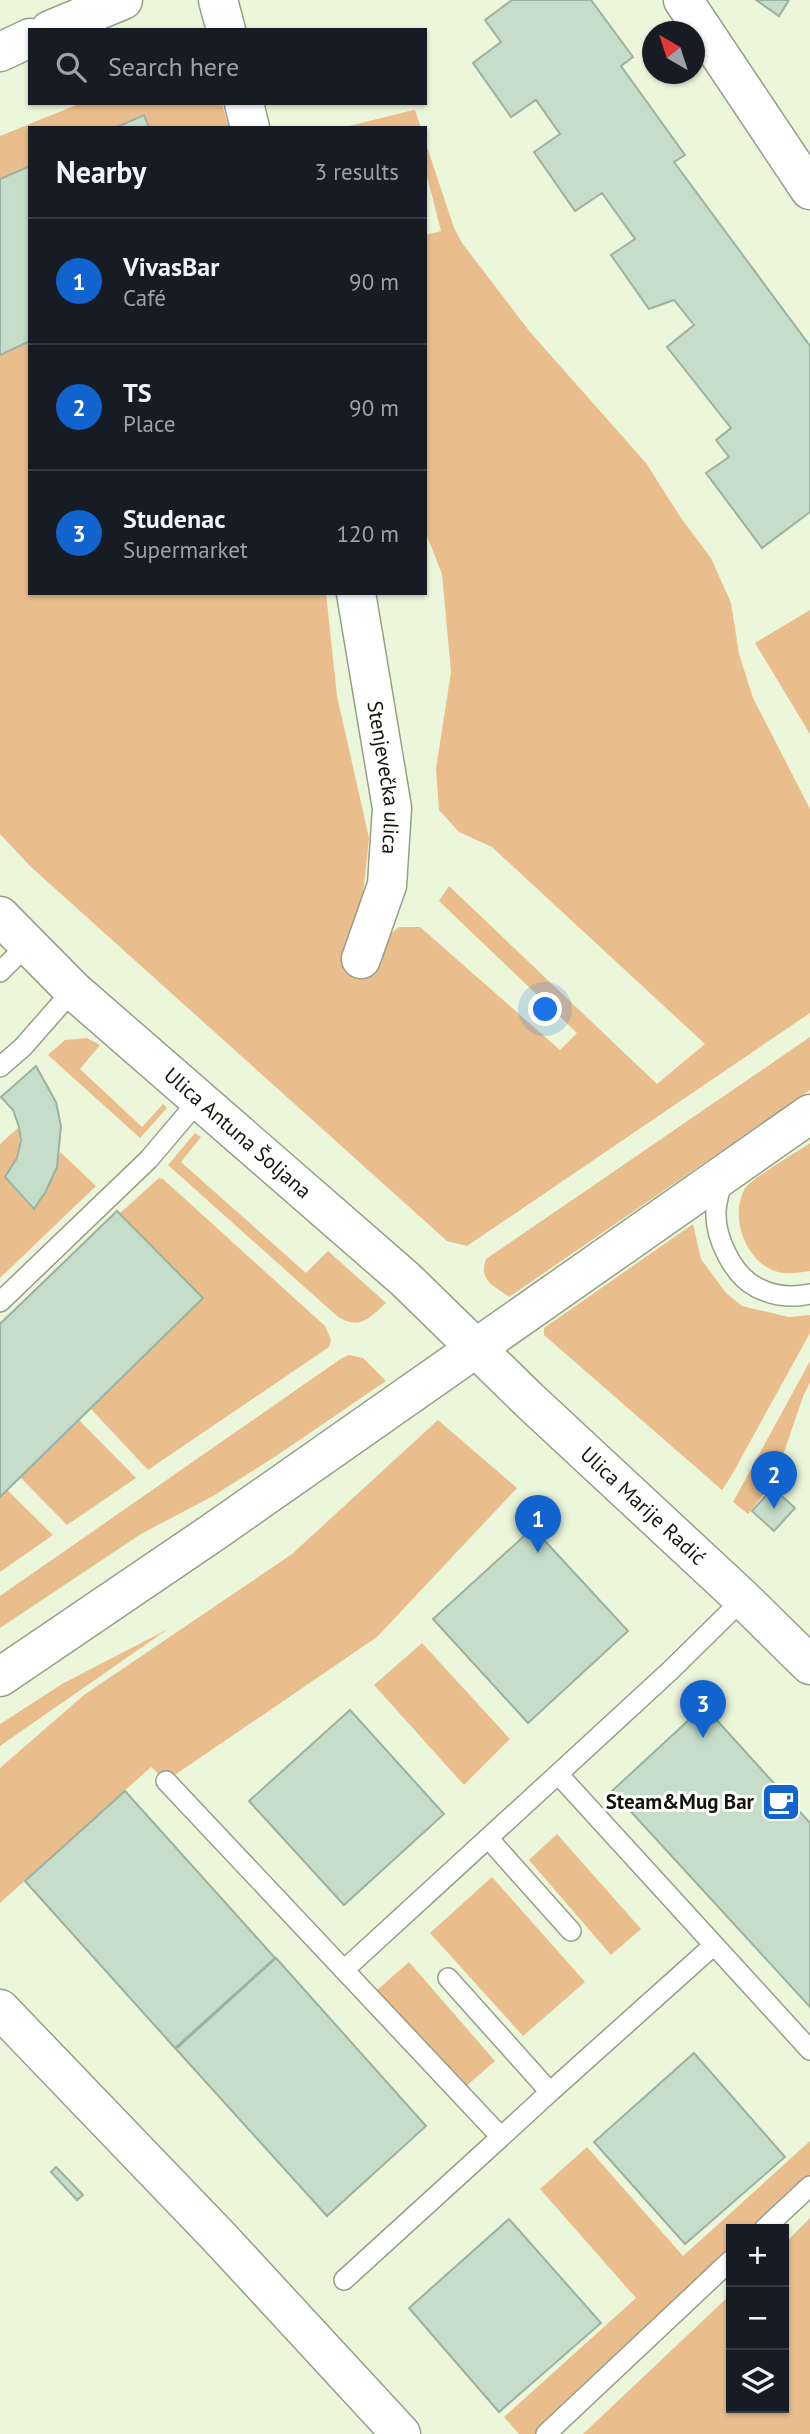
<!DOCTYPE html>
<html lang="en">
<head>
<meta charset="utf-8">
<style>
	body { margin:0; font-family:"PT Sans",sans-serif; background:#20242c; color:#f1f3f6 }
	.controls { position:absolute; right:21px; bottom:21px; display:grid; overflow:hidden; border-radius:0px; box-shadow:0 2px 5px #0004 }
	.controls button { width:63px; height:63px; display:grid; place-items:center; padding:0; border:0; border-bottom:2px solid #363941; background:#171b24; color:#f1f3f6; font:35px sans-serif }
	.compass { position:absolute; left:642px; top:21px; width:63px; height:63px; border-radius:50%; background:#171b24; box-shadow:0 2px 5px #0004; rotate:321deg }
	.you { position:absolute; left:546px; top:1010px; width:24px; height:24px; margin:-18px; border:5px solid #fff; border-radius:50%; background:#1a73e8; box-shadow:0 0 0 10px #1a73e833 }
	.badge { display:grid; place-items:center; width:46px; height:46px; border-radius:50%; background:#1163cd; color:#fff; font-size:23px; font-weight:700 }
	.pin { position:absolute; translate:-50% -58px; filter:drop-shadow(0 2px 4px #0008) }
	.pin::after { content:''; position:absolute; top:37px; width:24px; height:21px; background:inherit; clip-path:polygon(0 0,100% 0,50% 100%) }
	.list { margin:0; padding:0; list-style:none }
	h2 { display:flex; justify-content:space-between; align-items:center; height:91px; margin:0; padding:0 28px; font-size:30px }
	h2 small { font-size:23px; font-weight:400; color:#9ea1a6 }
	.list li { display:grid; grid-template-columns:46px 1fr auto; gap:21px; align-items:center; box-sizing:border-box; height:126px; padding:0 28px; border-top:2px solid #363941 }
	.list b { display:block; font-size:26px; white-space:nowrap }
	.list p { margin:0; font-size:23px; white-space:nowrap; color:#9ea1a6 }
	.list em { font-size:23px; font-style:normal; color:#9ea1a6 }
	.icon { flex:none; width:38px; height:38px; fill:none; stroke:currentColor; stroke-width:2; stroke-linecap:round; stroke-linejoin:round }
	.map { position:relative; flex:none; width:810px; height:2434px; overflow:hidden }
	.search { position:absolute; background:#171b24; box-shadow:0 2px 5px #0004; left:28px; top:28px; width:399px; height:77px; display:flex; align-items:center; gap:18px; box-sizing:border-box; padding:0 24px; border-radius:0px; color:#9ea1a6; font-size:26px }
	.panel { position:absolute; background:#171b24; box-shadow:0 2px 5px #0004; left:28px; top:126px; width:399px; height:469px; border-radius:0px }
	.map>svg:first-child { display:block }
</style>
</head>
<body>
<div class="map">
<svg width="810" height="2434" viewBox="0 0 810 2434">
	<rect width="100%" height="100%" fill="#ecf6db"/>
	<!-- green -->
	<path fill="#e9be8c" d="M81,103h141l7,25h-199v465h296l11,103 32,142 -6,58 16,47 20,-16h21l140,123 17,-17 -138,-132 10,-15 208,198 48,-40 -213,-197 -33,-15 -20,-22 -3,-41 15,-97 -9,-98 -17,-43v-296l16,-4 -16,-63v-27l29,87 8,15 68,89 116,131 35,55 30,40 20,45 8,51 14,44 57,111v204l-343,233 -20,-5 -416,-374 -31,-33v-698z
		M415,110l6,18h-80l68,-17z
		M810,610v124l-55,-91z
		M810,1037v53l-301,207c-15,-12 -31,-16 -23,-38z
		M87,1038l13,7 -20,24 62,58 21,-23 4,4 -27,30 -92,-83 17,-15z
		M19,1127c2,19 -1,35 -14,51l28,31c14,-17 23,-36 27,-57l36,34 -96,92v-134z
		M195,1133l6,4 -20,25 125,111 22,-22 58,52c-17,15 -26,28 -49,13l-169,-151z
		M810,1143v128c-13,2 -25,4 -38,-1 -27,-12 -42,-53 -28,-80 5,-10 53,-38 66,-47z
		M159,1178l4,1 162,147 6,14 -2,7 -181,123 -58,-62 112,-110 -82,-85z
		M693,1224l8,35 25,34 16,13 47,11 21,-2v18l-80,145 -8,12 -178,-155v-7z
		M349,1355l14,3 23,23 -110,75 -63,40 -72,38 -141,94v-32l342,-238z
		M810,1361v22l-6,11 -30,87 -26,33 -15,-12z
		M78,1419l58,59 -69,47 -47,-48z
		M438,1420l79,68 -140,149 -211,144 -15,-14 -151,136v-135l84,-73 208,-141z
		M7,1490l46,45 -53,37v-75z
		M168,1629l-168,117v-22l62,-40z
		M422,1643l88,96 -46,46 -90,-100z
		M557,1834l84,95 -30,26 -82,-95z
		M492,1877l93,105 -62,54 -93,-103z
		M409,1962l86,99 -32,28 -87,-98z
		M810,2141v51l-42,37h-37v33l-195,172h-17l-15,-17 132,-119 -96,-109 47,-42 96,109z
		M810,2218v216h-227l148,-140v114h53v-164z"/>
	<!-- building -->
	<path fill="#c5ddc9" stroke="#9bb2a0" stroke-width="2" d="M512,0h79l42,57 -12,9 64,89 -11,7 136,184v166l-48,36 -56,-75 23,-16 -13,-17 15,-12 -64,-81 27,-22 -20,-25 -25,9 -38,-54 24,-16 -33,-46 -27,18 -41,-59 26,-18 -24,-34 -25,17 -38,-54 28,-21 -16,-22z
		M756,0h33l-10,16z
		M144,115l5,13h-34z
		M30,166v175l-30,14v-176z
		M36,1066l20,36 5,24 -4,41 -11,24 -12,18 -29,-32 12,-19 4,-18 -2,-13 -6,-17 -12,-13z
		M117,1211l86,87 -203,199v-173z
		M773,1488l22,20 -21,23 -22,-20z
		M533,1528l95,103 -100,92 -95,-104z
		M704,1706l106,117v184l-198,-216z
		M350,1710l94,104 -100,91 -95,-104z
		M125,1791l150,167 -100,90 -150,-167z
		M276,1958l150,168 -99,90 -151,-167z
		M694,2053l91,104 -100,87 -91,-102z
		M56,2167l27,28 -6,5 -26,-28z
		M509,2219l92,104 -102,89 -90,-104z"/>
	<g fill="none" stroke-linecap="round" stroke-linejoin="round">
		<!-- lane casing -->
		<g stroke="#969f87" stroke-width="22">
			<path id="lane" d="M0,972l28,-28
				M0,1067l23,-20 50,-57
				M723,1180c-3,11 -7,21 -7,32 -1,26 17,63 40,75 17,9 36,11 54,7
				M0,1302l149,-143 50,-59
				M743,1599l-71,70 -114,105 252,276
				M166,1781l178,189 214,-196
				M488,1838l83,93
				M344,1970l157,167 -157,143
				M448,1978l102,114 164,-147
				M501,2137l49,-45
				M764,2229l46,-43
				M546,2434l185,-174"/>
		</g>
		<!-- street casing -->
		<g stroke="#969f87" stroke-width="41">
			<g id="street">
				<path d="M218,0l8,30"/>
				<path d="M683,0l127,190"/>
				<path d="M50,30l73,-30"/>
				<path d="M0,52l30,-14"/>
				<path d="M244,103l6,25"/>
				<path id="s1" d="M356,593l36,215 -5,77 -26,74"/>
				<path id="s2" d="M0,916l73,74 332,289 124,121 214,199 67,66"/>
			</g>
		</g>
		<!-- secondary casing -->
		<g stroke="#969f87" stroke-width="41">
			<path id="secondary" d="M0,1677l215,-146 595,-417
				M0,2009l220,229 181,196"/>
		</g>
		<!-- lane -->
		<use href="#lane" stroke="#fff" stroke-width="19"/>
		<!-- street -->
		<use href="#street" stroke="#fff" stroke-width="38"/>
		<!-- secondary -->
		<use href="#secondary" stroke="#fff" stroke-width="38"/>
	</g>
	<!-- icons -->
	<defs>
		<g id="cafe-square" transform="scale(2.0125)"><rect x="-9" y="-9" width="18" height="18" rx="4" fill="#1163cd" stroke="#fff"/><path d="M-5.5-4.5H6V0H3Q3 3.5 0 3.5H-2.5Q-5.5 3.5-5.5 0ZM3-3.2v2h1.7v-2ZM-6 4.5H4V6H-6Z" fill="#fff"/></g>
	</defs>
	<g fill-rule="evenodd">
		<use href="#cafe-square" x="781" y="1802"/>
	</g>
	<g text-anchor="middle" stroke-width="6" stroke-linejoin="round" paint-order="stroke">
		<!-- street labels -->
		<g font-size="21" fill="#12150c" stroke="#fff">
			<text dy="7" stroke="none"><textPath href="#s1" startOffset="187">Stenjevečka ulica</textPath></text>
			<text dy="7" stroke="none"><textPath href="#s2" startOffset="322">Ulica Antuna Šoljana</textPath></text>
			<text dy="7" stroke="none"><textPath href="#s2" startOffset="873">Ulica Marije Radić</textPath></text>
		</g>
		<!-- poi labels -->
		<g font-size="21" font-weight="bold" fill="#12150c" stroke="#fff" text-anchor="end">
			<text x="754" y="1809">Steam&amp;Mug Bar</text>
		</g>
	</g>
</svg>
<div class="controls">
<button>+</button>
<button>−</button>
<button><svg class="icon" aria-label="layers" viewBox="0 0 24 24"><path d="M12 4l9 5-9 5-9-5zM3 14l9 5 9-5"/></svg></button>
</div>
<svg class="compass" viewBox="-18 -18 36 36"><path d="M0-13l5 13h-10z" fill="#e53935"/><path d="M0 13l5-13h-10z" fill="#9ea1a6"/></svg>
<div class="you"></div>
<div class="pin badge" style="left:538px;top:1553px">1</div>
<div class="pin badge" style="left:774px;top:1509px">2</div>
<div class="pin badge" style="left:703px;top:1738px">3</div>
<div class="search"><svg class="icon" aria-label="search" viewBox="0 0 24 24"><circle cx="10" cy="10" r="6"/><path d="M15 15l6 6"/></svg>Search here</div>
<section class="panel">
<h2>Nearby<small>3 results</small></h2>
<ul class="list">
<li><span class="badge">1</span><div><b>VivasBar</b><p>Café</p></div><em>90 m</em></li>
<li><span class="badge">2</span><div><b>TS</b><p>Place</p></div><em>90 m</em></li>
<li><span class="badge">3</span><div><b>Studenac</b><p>Supermarket</p></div><em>120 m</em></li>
</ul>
</section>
</div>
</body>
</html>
